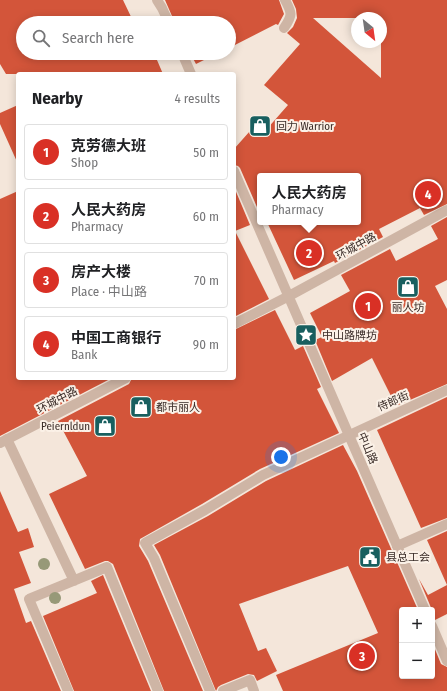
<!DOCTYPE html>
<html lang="en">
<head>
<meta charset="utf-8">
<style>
	body { margin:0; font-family:"Fira Sans Condensed","Noto Sans SC",sans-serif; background:#f6f6f6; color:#202124 }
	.controls { position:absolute; right:12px; bottom:12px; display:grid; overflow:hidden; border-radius:4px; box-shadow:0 2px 10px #0003 }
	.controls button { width:36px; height:36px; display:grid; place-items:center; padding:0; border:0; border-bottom:1px solid #e0e0e0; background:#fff; color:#202124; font:20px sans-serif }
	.compass { position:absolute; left:351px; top:12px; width:36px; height:36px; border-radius:50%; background:#fff; box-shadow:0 2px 10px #0003; rotate:151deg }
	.you { position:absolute; left:281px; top:457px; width:14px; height:14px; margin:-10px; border:3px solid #fff; border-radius:50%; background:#1a73e8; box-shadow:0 0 0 6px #1a73e833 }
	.badge { display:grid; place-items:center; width:26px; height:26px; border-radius:50%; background:#d93025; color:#fff; font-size:13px; font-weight:700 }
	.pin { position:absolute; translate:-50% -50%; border:2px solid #fff; box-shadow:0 1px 4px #0006 }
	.popup { position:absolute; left:257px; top:173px; width:104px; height:52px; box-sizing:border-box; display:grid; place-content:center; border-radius:4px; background:#fff; filter:drop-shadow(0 1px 3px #0005); font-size:13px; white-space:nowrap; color:#757577 }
	.popup b { font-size:15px; color:#202124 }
	.popup::after { content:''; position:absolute; left:50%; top:100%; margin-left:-8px; border:8px solid transparent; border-top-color:#fff }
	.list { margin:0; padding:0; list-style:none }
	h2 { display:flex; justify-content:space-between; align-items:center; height:52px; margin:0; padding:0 16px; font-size:17px }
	h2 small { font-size:13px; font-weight:400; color:#757577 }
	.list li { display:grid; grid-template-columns:26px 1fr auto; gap:12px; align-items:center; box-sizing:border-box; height:56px; margin:0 8px 8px; padding:0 8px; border:1px solid #e0e0e0; border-radius:4px }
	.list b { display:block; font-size:15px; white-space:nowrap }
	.list p { margin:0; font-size:13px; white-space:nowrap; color:#757577 }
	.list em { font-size:13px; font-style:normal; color:#757577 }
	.icon { flex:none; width:22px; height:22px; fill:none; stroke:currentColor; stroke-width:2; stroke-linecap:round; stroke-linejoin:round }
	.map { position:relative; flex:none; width:447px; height:691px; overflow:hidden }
	.search { position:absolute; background:#fff; box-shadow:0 2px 10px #0003; left:16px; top:16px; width:220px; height:44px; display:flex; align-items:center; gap:10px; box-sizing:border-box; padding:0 14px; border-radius:22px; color:#757577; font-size:15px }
	.panel { position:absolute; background:#fff; box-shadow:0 2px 10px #0003; left:16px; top:72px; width:220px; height:308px; border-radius:4px }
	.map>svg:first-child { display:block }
</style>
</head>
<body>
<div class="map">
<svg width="447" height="691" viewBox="0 0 447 691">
	<rect width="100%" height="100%" fill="#f4e6da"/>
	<!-- building -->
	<path fill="#d3553a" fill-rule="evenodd" d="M0,0h123l11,23h-111v30h131l9,21h-157l-6,-10z
		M165,0h114l5,14 -6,11 -2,-1 -47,24v-25h-54z
		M292,0h155v204l-23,11 -4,-7 -41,21 4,8 -48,26 -1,-2 -40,19 -27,-58h91v-46h-98v38l-20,-46 -2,-2 -4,-1v-16l23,-26 9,7 22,-25 -24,-20 36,-41 -13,-11 6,-6 4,-9 -1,-9zM313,18h68v60z
		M190,53h28l-22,11z
		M18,105v59l-18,-40v-11z
		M234,187l16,38 -15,6 34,68 -35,18z
		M18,191v187h94l-112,58v-237z
		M447,217v63l-12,6 12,23v75l-51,22 -24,-48 -40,23 -17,-41 7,-3 -12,-24 40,-22 -9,-16 49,-26 6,12 42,-22 -7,-13z
		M275,310l20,40 8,-4 18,41 -4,2 22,44 -79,36 -58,35 -62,35 -1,7 9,15 55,130h-39l-51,-127 -5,-3h-3l-20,8 -36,-75 38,-18 -29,-55 71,-37 3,-6h102v-48z
		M447,397v121l-26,10 -44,-98z
		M343,445l14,26 61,139h-16v66h30v-34l9,22 6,3v24h-164l-7,-16 102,-42 -30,-67 -109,38 19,47 8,-3 11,23 -20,10 -3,-6 -6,-1 -27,11 -3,2 -2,4 -56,-136 -6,-10 54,-29 58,-35z
		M0,491l18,41 10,-4 6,19 -15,5 12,31 -17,6 12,34 5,-2 30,70h-61z
		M447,531v54l-20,-45z
		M103,575l48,116h-77l-31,-75 54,-23 -6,-12z
		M419,579l9,16 19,-10v29l-12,6h-3v-10z"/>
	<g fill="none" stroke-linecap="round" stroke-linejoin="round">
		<!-- service -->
		<path stroke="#ceb5a5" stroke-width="10" d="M284,28c9,-13 8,-15 1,-28
			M7,439l67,142
			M397,546l50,-22
			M68,691l-39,-92 78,-32 51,124
			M210,691l-56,-133 -9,-15 60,-33 58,-35 184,-85
			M223,691l27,-11 4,11"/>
		<!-- minor -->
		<path stroke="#ceb5a5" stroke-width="10" d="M157,0l5,8 7,15
			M182,53l9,21
			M234,171l191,439
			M234,324l55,-28 158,-86
			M0,443l126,-65
			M432,626l15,35"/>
	</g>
	<!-- trees -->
	<g fill="#979978">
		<circle cx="44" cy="564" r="6"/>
		<circle cx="55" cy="598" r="6"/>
	</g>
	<!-- icons -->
	<defs>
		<g id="shop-square" transform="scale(1.15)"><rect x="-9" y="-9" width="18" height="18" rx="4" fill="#185f5f" stroke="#fbf1e7"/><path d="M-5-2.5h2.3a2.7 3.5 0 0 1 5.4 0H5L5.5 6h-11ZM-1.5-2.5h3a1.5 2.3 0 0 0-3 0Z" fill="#fff"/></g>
		<g id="sight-square" transform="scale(1.15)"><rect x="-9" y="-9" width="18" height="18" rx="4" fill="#185f5f" stroke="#fbf1e7"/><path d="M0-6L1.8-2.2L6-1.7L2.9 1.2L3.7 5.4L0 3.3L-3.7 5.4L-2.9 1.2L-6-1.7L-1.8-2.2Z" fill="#fff"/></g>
		<g id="civic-square" transform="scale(1.15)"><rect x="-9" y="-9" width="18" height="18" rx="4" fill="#185f5f" stroke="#fbf1e7"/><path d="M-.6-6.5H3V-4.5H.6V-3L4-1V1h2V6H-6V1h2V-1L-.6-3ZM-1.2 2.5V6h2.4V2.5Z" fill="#fff"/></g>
	</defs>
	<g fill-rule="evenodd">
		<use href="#shop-square" x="260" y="126"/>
		<use href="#shop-square" x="408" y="287"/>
		<use href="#sight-square" x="306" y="335"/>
		<use href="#shop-square" x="141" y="407"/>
		<use href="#shop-square" x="105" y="426"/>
		<use href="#civic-square" x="370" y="557"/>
	</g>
	<g text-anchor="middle" stroke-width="4" stroke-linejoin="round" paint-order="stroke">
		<!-- poi labels -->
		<g font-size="11" fill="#392b27" stroke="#fbf1e7" text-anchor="start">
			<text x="276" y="130">回力 Warrior</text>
			<text x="408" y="311" text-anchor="middle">丽人坊</text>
			<text x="322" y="339">中山路牌坊</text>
			<text x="156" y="411">都市丽人</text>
			<text x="90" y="430" text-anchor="end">Peiernldun</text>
			<text x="386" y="561">县总工会</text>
		</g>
		<!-- street labels -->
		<g font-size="11" fill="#392b27" stroke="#fbf1e7">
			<text transform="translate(356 246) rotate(-29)" y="4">环城中路</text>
			<text transform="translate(57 400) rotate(-27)" y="4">环城中路</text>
			<text transform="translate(393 401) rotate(-24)" y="4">侍郎街</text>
			<text transform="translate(368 448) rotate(67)" y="4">中山路</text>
		</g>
	</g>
</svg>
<div class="controls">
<button>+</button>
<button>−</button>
</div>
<svg class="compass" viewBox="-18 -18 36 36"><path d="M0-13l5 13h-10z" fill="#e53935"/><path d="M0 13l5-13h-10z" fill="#757577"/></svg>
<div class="you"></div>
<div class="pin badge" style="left:368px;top:306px">1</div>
<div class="pin badge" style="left:309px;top:253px">2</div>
<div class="popup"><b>人民大药房</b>Pharmacy</div>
<div class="pin badge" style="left:362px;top:656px">3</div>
<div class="pin badge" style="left:428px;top:194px">4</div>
<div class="search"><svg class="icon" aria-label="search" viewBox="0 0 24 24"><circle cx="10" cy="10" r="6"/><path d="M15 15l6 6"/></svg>Search here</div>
<section class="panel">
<h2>Nearby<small>4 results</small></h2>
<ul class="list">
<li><span class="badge">1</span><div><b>克劳德大班</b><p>Shop</p></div><em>50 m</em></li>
<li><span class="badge">2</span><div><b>人民大药房</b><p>Pharmacy</p></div><em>60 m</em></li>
<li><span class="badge">3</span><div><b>房产大楼</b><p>Place · 中山路</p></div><em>70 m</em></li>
<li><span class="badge">4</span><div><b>中国工商银行</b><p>Bank</p></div><em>90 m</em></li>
</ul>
</section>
</div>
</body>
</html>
